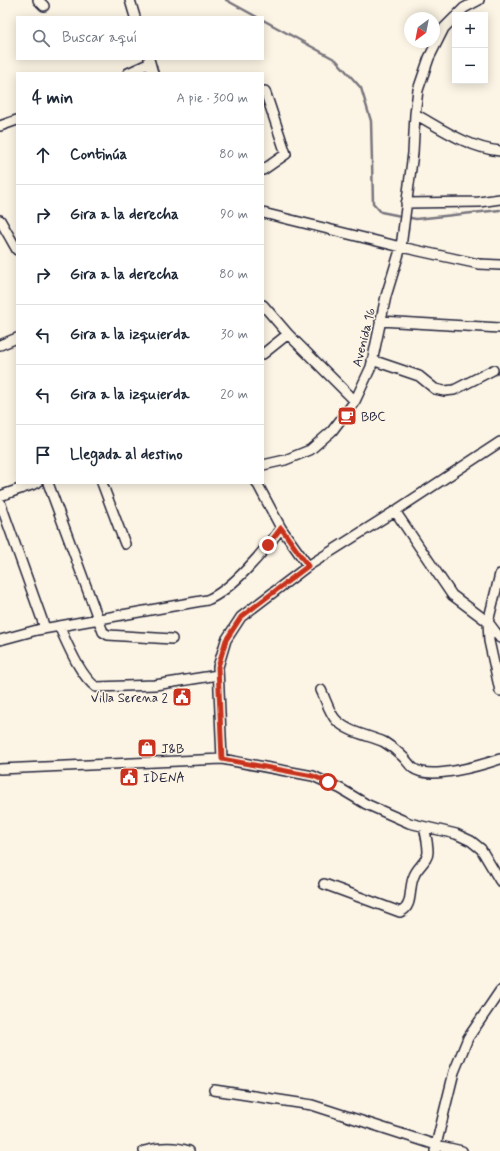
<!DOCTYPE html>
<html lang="es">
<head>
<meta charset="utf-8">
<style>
	body { margin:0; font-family:Mynerve,sans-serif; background:#f2f2f3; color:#1f2937 }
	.controls { position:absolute; right:12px; top:12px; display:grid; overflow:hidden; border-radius:0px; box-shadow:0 2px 10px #0003 }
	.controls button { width:36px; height:36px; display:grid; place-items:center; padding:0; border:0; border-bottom:1px solid #e0e1e3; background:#fff; color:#1f2937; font:20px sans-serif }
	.compass { position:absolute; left:404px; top:12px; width:36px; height:36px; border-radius:50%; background:#fff; box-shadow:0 2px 10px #0003; rotate:212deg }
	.stop { position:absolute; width:12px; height:12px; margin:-9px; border:3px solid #c8321e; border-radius:50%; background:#fff }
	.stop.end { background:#c8321e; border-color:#fff; box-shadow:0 1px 4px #0008 }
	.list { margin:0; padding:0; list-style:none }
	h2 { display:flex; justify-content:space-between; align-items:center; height:52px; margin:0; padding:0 16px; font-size:17px }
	h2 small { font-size:13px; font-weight:400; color:#747a83 }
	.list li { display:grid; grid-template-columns:26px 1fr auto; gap:12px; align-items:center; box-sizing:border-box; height:60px; padding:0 16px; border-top:1px solid #e0e1e3 }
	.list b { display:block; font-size:15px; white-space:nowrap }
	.list em { font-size:13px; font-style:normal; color:#747a83 }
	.icon { flex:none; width:22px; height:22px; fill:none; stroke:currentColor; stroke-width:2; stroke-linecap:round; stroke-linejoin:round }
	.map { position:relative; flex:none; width:500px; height:1151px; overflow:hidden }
	.search { position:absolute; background:#fff; box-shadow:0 2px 10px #0003; left:16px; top:16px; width:248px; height:44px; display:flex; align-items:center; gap:10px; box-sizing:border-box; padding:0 14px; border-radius:0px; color:#747a83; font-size:15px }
	.panel { position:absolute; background:#fff; box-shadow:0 2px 10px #0003; left:16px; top:72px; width:248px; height:412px; border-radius:0px }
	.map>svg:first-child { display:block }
</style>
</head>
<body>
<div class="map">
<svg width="500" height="1151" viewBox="0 0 500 1151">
	<rect width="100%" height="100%" fill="#fcf5e5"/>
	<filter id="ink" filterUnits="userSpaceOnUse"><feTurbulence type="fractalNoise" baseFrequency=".025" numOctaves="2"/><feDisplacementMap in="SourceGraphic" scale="8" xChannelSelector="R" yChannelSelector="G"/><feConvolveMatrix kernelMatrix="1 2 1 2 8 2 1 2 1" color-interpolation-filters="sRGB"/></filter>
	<g filter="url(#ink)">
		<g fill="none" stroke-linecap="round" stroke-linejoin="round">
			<!-- stream -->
			<path stroke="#78757e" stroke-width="2.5" d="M226,0l31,17
				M263,20l73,40 25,28 10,33 2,82 8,9 35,7 84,-9"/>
			<!-- minor casing -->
			<g stroke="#22223b" stroke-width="12">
				<path id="minor" d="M38,0l6,6
					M130,0l5,17
					M457,15l7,-7 15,-8
					M149,59l4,14
					M128,73l22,-10
					M415,114c27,15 54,34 85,37
					M0,126l17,-6
					M263,170l23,-16 -21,-63
					M406,203l73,-1 21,-3
					M263,213l138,34 78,17 21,1
					M0,220l17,30
					M263,305l25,29
					M380,321l120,7
					M0,345l17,-7
					M263,354l25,-20 67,67
					M372,360l47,16 16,13 9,2 10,-1 39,-20
					M263,465l22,-5 25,-10 22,-19 23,-30 16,-34 15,-71 15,-49 12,-94 2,-39 3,-24 11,-32 15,-30 11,-11
					M48,483l55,149 5,3 64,4
					M102,483l23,61
					M0,496l37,-13
					M0,502l45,126
					M395,511l57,84 36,27 12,16
					M281,528l27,38
					M500,574l-12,48 1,19 11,50
					M59,626c8,17 21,50 37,61l59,-2 63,-10
					M0,640l37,-10 170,-30c25,-10 58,-50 74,-72l-24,-45
					M321,690c4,8 9,24 15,30 13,13 32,15 48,22 5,3 12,8 17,13 5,4 8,10 12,13 16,13 69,-3 87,-9
					M222,759l-4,-92 8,-27 15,-23 67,-51 87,-55 105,-69
					M0,769l222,-10 91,17 28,13 25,15 43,19 47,11 15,7 10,8 19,32
					M324,884l76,28c14,-5 8,-25 14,-36 3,-9 14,-15 14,-24 0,-8 -2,-17 -4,-25
					M214,1090l98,15 124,40 18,-73 14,-34 32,-47
					M144,1151c16,-4 30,-5 45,0
					M435,1151l1,-6 26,6"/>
			</g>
			<!-- minor -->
			<use href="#minor" stroke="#fcf5e5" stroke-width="9"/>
		</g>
	</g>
	<g fill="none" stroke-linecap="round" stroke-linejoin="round" filter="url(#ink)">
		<!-- route -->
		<path stroke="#c8321e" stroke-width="5" d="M268,545l13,-17 27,38 -67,51 -15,23 -8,27 4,92 91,17 15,6"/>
	</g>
	<!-- icons -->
	<defs>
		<g id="cafe-square" transform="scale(1)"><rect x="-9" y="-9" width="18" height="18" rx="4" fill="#c8321e" stroke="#fcf5e5"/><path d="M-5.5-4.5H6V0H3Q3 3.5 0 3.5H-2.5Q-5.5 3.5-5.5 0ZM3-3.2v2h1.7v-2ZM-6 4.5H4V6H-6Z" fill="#fff"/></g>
		<g id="civic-square" transform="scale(1)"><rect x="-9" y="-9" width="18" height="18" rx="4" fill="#c8321e" stroke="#fcf5e5"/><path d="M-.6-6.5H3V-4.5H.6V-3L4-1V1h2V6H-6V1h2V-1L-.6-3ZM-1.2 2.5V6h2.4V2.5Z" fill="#fff"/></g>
		<g id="shop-square" transform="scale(1)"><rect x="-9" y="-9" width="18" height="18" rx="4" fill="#c8321e" stroke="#fcf5e5"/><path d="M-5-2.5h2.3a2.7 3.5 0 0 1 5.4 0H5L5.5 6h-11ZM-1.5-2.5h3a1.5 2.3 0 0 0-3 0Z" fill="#fff"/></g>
	</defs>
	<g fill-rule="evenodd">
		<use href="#cafe-square" x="347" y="416"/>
		<use href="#civic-square" x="182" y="697"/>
		<use href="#shop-square" x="147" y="748"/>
		<use href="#civic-square" x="129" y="777"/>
	</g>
	<g text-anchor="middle" stroke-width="3" stroke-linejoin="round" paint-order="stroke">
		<!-- street labels -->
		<g font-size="13" fill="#22223b" stroke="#fcf5e5">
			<text transform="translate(363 337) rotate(-76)" y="5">Avenida 16</text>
		</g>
		<!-- poi labels -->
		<g font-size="13" fill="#22223b" stroke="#fcf5e5" text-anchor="start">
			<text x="361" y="421">BBC</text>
			<text x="168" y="702" text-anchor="end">Villa Serena 2</text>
			<text x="161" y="753">J&amp;B</text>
			<text x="143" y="782">IDENA</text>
		</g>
	</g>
</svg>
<div class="controls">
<button>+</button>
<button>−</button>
</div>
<svg class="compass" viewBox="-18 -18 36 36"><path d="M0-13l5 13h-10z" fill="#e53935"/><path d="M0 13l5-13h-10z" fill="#747a83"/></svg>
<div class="stop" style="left:328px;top:782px"></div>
<div class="stop end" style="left:268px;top:545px"></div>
<div class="search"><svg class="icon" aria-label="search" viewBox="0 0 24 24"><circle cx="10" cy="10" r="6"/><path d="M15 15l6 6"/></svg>Buscar aquí</div>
<section class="panel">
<h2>4 min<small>A pie · 300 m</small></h2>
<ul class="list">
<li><svg class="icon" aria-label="ahead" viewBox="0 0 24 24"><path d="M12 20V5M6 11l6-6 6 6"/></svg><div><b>Continúa</b></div><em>80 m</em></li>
<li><svg class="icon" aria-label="right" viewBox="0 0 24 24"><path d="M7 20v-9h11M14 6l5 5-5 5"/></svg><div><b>Gira a la derecha</b></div><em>90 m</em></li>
<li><svg class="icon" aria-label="right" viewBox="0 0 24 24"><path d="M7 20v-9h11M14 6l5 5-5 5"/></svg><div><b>Gira a la derecha</b></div><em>80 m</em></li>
<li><svg class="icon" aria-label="left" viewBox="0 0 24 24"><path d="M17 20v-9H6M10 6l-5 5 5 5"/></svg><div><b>Gira a la izquierda</b></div><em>30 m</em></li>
<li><svg class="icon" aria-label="left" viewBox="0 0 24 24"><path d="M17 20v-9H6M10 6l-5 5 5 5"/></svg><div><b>Gira a la izquierda</b></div><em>20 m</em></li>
<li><svg class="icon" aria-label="arrive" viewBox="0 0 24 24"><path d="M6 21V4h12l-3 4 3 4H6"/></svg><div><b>Llegada al destino</b></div></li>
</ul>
</section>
</div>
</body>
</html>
